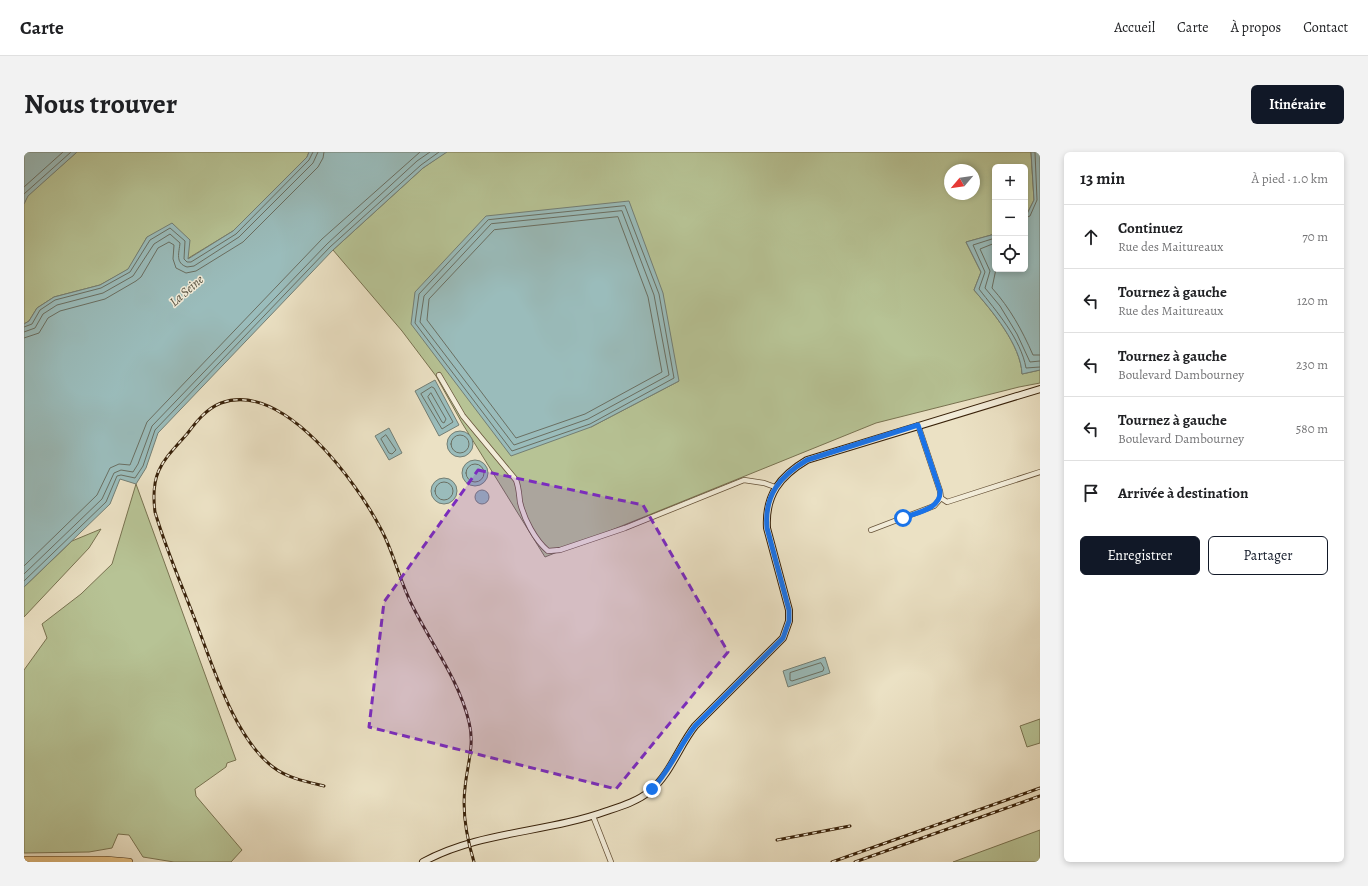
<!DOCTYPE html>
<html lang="fr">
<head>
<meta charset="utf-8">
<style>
	body { margin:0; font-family:Alegreya,serif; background:#f2f2f2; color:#202124 }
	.controls { position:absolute; right:12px; top:12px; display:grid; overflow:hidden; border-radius:6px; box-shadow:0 2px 6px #0003 }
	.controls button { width:36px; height:36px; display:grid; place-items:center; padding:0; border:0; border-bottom:1px solid #e0e0e0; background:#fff; color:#202124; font:20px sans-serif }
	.compass { position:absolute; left:920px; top:12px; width:36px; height:36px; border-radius:50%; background:#fff; box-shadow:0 2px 6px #0003; rotate:241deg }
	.stop { position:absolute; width:12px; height:12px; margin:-9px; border:3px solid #1a73e8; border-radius:50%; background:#fff }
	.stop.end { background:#1a73e8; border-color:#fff; box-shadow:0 1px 4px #0008 }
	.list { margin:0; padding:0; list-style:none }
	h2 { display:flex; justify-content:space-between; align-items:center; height:52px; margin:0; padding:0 16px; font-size:17px }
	h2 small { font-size:13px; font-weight:400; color:#757577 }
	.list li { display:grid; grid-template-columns:26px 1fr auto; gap:12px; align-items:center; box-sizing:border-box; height:64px; padding:0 16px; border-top:1px solid #e0e0e0 }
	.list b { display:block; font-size:15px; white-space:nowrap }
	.list p { margin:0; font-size:13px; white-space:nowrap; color:#757577 }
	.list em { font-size:13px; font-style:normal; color:#757577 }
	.actions { display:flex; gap:8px; padding:12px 16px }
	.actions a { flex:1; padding:9px 0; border:1px solid #111827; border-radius:6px; text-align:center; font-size:14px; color:#111827 }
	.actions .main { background:#111827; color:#fff }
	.icon { flex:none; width:22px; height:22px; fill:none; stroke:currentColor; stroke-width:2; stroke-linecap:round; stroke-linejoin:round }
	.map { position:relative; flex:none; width:1016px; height:710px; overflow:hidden; border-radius:6px }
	header { display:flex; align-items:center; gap:24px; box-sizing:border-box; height:56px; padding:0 20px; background:#fff; border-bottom:1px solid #e0e0e0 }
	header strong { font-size:19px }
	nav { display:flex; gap:22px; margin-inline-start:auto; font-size:14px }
	.intro { display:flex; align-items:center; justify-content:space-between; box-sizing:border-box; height:96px; padding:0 24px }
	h1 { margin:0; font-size:28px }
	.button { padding:10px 18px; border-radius:6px; background:#111827; color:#fff; font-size:14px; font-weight:700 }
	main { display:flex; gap:24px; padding:0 24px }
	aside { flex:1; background:#fff; border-radius:6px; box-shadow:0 2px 6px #0003 }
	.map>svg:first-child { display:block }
</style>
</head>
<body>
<header>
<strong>Carte</strong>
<nav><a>Accueil</a><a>Carte</a><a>À propos</a><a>Contact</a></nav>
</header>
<div class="intro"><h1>Nous trouver</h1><a class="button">Itinéraire</a></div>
<main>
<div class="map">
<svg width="1016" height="710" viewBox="0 0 1016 710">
	<rect width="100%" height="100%" fill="#ebe1c4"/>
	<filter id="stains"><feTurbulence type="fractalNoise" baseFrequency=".005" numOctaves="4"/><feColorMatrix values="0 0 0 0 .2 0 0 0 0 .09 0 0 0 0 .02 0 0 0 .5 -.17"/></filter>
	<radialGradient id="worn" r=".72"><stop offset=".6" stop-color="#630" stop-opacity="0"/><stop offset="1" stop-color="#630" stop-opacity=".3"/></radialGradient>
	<!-- green -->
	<path fill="#b7c395" stroke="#787250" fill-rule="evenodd" d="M53,0h232l-2,5 -74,74 -46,28 2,-19 -42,-3 -18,32 -29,16 -46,12 -17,11 -8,13 -5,3v-120l3,-8z
		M422,0h585l3,48 -9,18v-51h-30v67l-29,8 15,30 -7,18c18,21 47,55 48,84l18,-4v13l-21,4 -143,36 -331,134 -83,-134 -26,-47 -34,-45 -69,-81 90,-82zM926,18h24v24h-24zM391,140l264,89 -88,46z
		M112,332l100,276 -9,3 -1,4 -31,22 1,7 46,54 -11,12h-57l-31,-5 -14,-22 -11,-1 -6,14 -23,4 -65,1v-183l23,-32 -5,-14 39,-30 31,-30z
		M77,377l-12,19 -65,69v-30l48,-46z
		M1016,567v24l-13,4 -7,-21z
		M1016,678v32h-87z"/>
	<!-- water -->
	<path fill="#9abcbb" stroke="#737e74" d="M0,0h53l-49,44 -4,8z
		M285,0h138l-24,16 -90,82 -175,183 -12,35 -10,16 -16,-5 -10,25 -86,83v-263l5,-3 8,-13 17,-11 46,-12 28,-16 19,-32 25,-14 18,17 -2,19 45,-28 74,-74z
		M1007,0h9v218l-18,4c-1,-29 -30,-63 -48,-84l7,-18 -15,-30 29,-8v35h30v-51l9,-18z
		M605,49l34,92 16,88 -88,46 -80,29 -100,-132 4,-32 71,-76z
		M411,228l24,45 -20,11 -24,-45z
		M365,276l13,25 -13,7 -14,-24z
		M423 292a13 13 0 1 1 26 0a13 13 0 1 1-26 0Z
		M438 321a13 13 0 1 1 26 0a13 13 0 1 1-26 0Z
		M407 339a13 13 0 1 1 26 0a13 13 0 1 1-26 0Z
		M451 345a7 7 0 1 1 14 0a7 7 0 1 1-14 0Z
		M801,505l5,16 -42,14 -5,-16z"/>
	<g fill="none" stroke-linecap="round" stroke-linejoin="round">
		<!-- shore -->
		<path stroke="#6a6f62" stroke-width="1" d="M0,35l39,-35
			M0,42l47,-42
			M601,54l34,88 15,84 -84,46 -78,27 -97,-128 4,-29 69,-74z
			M598,59l32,84 15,80 -81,44 -74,26 -94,-123 4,-26 67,-72z
			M594,65l30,80 14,75 -77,42 -69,24 -89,-118 2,-21 65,-69z
			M1001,66l5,-2 7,-16 -2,-48
			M971,86l-22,7 12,27 -6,17c17,22 42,50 47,79l14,-1
			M971,91l-15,6 10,22 -5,17 15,18 17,28 13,28 10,-1
			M972,117l-4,19c18,20 30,42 41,67h7
			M0,175l8,-3 8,-14 15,-10 46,-12 29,-16 20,-32 20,-12 15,13 -1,18 3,3h4l45,-28 73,-74 4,-8
			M0,180l11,-4 8,-14 14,-9 46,-12 30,-17 21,-32 16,-10 10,9c-1,10 -5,20 7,24l7,-1 45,-29 74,-74 5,-11
			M0,186l15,-5 9,-15 12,-7 45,-12 31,-18 5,-4 17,-29 11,-6 5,3 -1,14 3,9 10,5 10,-2 47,-29 75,-75 5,-9 1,-6
			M408,235l2,1 19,34 -11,7 -21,-35z
			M407,241l15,26 -2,4 -2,-1 -14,-25z
			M362,283l10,15 -4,4 -3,-1 -8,-14z
			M427 292a9 9 0 1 1 18 0a9 9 0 1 1-18 0Z
			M442 321a9 9 0 1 1 18 0a9 9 0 1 1-18 0Z
			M411 339a9 9 0 1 1 18 0a9 9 0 1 1-18 0Z
			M0,414l73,-71 13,-27 9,-4 11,1 17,-43 175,-183 98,-87
			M0,422l78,-75 12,-26 7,-3 12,2 5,-8 14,-38 175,-182 90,-83 13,-9
			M0,429l82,-79 11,-26 4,-1 14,3 8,-12 12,-36 175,-183 91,-82 18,-13
			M797,511l3,5 -1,3 -31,10 -2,-1v-7z"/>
		<!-- street casing -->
		<g stroke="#665238" stroke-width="6">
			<path id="street" d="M415,223l24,41 53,64c3,8 3,14 4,22 4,17 15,38 28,49l12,-1 65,-22 119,-48 20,3 11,4
				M917,346l6,4 93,-30
				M847,378l63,-24 7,-8 -1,-7 -22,-66
				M569,664l18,46"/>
		</g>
		<!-- secondary casing -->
		<g stroke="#39220a" stroke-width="8">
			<path id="secondary" d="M399,710c57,-31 123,-29 184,-51 15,-5 31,-10 43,-20 20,-16 29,-45 45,-65l88,-88 6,-17v-11l-22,-82c-2,-33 13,-52 40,-68l233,-71"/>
		</g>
		<!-- primary casing -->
		<g stroke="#39220a" stroke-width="8">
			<path id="primary" d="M0,708h81l24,2"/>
		</g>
		<!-- street -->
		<use href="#street" stroke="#f2ecd9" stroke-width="4.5"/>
		<!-- secondary -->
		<use href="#secondary" stroke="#f2ecd9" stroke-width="6"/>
		<!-- primary -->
		<use href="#primary" stroke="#e6c082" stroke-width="7"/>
		<!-- rail casing -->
		<g stroke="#39220a" stroke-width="3">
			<path id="rail" d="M300,634c-17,-4 -37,-8 -51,-19 -41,-31 -62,-108 -81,-155 -13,-33 -27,-66 -37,-100 -5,-40 7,-50 32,-78 9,-12 19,-25 34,-31 63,-23 137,81 161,128 13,25 18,52 31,76 19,38 46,73 56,115 6,23 -2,43 -4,66 -3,24 2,51 9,74
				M753,688l73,-14
				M808,710l208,-74
				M831,710l185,-66"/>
		</g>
		<!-- rail -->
		<use href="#rail" stroke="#f2ecd9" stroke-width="1.5" stroke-dasharray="4.5" stroke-linecap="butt"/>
	</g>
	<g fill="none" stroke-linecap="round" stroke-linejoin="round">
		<!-- route -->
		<path stroke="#1a73e8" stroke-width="5" d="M628,637c18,-18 27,-43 43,-63l88,-88 6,-17v-11l-22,-82c-3,-33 13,-52 40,-68l111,-35 22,66c1,18 -22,21 -37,27"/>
	</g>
	<!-- marked area -->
	<path fill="#7b2cbf" fill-opacity="0.2" stroke="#7b2cbf" stroke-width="3" stroke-dasharray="8 5" stroke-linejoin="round" d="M454,318l165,35 85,147 -112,137 -247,-62 15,-125z"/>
	<g text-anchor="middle" stroke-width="3" stroke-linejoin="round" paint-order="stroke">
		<!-- water labels -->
		<g font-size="13" font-style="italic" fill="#56503f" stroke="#f2ecd9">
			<text transform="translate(162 138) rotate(-41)" y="5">La Seine</text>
		</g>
	</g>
	<rect width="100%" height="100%" filter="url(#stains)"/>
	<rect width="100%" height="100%" fill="url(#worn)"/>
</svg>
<div class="controls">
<button>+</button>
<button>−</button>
<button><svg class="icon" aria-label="locate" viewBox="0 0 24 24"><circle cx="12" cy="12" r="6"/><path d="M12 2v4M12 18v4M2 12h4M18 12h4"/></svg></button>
</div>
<svg class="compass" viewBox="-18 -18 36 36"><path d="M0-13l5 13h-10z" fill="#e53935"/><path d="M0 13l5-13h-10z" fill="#757577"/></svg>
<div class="stop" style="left:879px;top:366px"></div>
<div class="stop end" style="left:628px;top:637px"></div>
</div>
<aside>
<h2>13 min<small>À pied · 1.0 km</small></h2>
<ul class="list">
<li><svg class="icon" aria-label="ahead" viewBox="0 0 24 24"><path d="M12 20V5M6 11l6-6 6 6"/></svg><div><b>Continuez</b><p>Rue des Maitureaux</p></div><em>70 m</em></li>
<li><svg class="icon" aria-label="left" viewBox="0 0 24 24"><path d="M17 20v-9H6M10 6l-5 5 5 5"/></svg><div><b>Tournez à gauche</b><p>Rue des Maitureaux</p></div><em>120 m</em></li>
<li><svg class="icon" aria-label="left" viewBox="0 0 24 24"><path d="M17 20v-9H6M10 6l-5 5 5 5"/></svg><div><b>Tournez à gauche</b><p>Boulevard Dambourney</p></div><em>230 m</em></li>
<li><svg class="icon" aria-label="left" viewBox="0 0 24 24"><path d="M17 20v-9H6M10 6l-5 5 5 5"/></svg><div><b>Tournez à gauche</b><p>Boulevard Dambourney</p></div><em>580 m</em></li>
<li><svg class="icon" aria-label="arrive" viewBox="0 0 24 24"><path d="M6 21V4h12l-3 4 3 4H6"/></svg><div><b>Arrivée à destination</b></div></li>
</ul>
<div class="actions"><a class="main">Enregistrer</a><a>Partager</a></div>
</aside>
</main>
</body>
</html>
